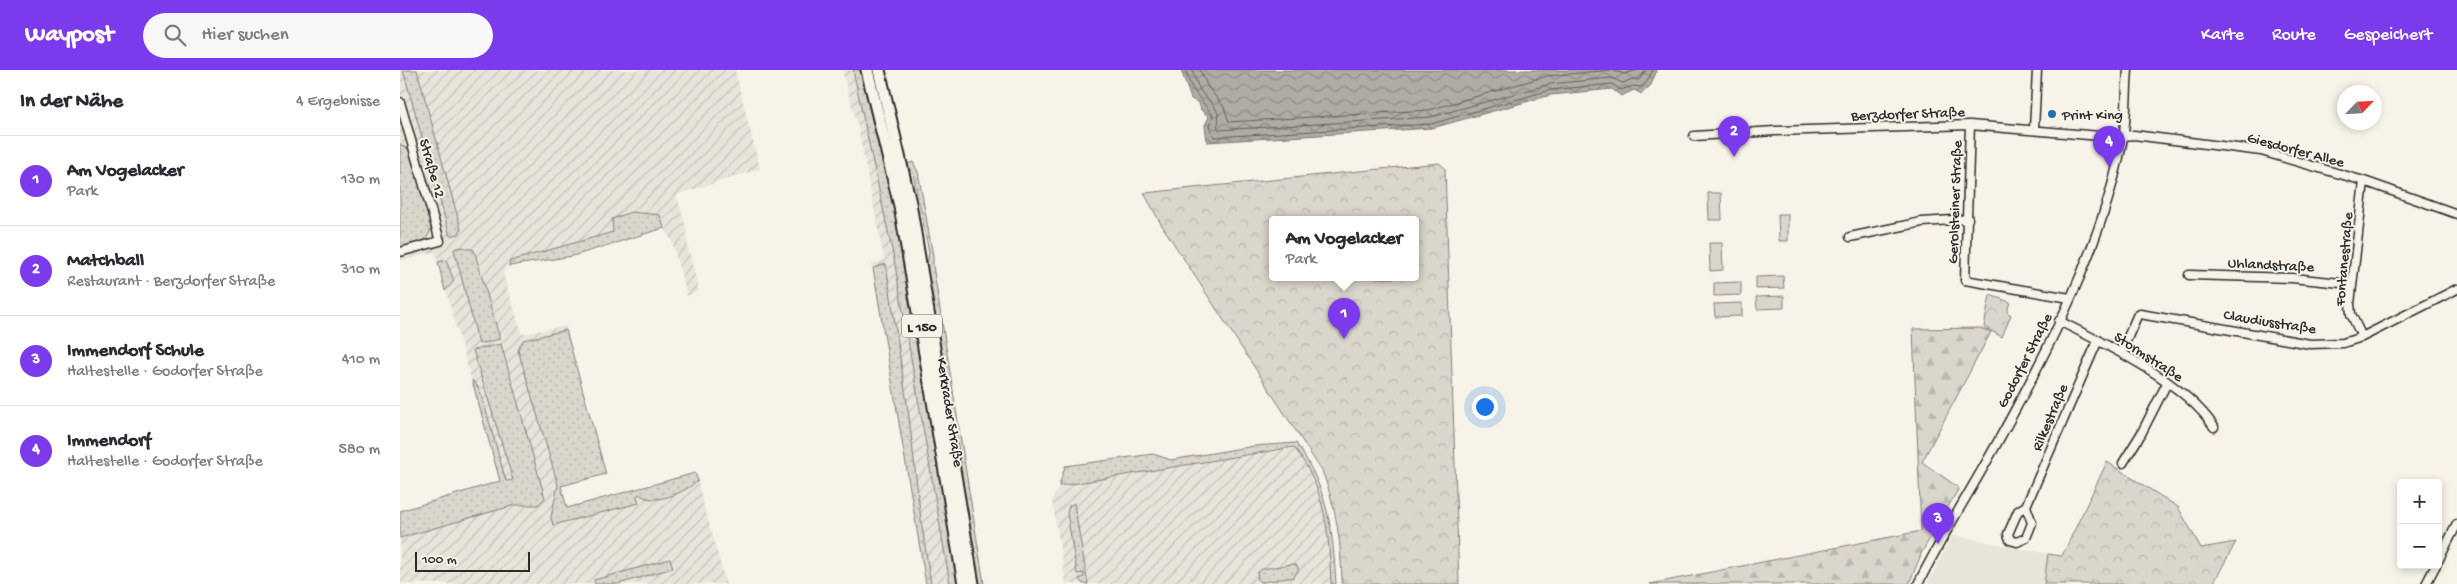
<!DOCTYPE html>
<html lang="de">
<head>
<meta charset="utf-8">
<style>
	body { margin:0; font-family:"Gochi Hand",sans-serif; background:#f7f7f7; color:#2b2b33 }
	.controls { position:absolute; right:15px; bottom:15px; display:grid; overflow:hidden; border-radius:5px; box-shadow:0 2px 8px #0003 }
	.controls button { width:45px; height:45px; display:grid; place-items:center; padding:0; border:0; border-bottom:1px solid #e1e1e2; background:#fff; color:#2b2b33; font:25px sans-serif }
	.compass { position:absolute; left:1937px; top:15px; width:45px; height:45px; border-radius:50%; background:#fff; box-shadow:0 2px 8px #0003; rotate:65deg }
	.scale { position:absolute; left:15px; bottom:12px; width:115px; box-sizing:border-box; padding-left:5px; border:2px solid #2b2b2b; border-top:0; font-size:14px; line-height:18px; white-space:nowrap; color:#2b2b2b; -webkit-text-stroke:4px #f7f3e8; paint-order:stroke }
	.you { position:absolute; left:1084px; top:336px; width:18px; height:18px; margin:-12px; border:4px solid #fff; border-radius:50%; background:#1a73e8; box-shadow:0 0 0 8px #1a73e833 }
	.badge { display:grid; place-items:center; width:32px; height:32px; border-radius:50%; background:#7c3aed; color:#fff; font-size:16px; font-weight:700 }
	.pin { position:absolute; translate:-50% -41px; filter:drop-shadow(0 1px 2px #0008) }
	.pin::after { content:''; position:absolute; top:26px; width:18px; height:15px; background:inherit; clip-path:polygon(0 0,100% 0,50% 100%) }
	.popup { position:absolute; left:869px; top:146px; width:150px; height:65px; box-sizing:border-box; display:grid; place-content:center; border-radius:5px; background:#fff; filter:drop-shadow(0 1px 4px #0005); font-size:16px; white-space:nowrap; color:#7c7c81 }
	.popup b { font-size:19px; color:#2b2b33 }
	.popup::after { content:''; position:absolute; left:50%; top:100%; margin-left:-10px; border:10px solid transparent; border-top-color:#fff }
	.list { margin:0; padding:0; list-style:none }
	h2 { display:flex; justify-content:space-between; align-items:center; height:65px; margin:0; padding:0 20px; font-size:21px }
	h2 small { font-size:16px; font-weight:400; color:#7c7c81 }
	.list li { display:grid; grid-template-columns:32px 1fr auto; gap:15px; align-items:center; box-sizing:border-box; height:90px; padding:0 20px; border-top:1px solid #e1e1e2 }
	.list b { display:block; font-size:19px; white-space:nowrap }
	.list p { margin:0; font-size:16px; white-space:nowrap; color:#7c7c81 }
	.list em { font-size:16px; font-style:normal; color:#7c7c81 }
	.icon { flex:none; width:28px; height:28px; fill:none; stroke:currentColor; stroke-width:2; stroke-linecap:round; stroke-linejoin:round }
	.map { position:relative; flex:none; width:2057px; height:514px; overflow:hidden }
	header { display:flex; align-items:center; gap:30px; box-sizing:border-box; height:70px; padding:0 25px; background:#7c3aed; color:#fff }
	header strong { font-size:24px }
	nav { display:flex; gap:28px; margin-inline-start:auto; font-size:18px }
	.search { width:350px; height:45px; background:#f7f7f7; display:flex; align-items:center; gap:12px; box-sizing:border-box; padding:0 18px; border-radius:28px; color:#7c7c81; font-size:19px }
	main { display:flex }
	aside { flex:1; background:#fff }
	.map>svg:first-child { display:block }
</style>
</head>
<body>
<header>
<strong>Waypost</strong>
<div class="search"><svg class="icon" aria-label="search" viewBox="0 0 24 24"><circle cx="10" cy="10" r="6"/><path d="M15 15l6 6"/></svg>Hier suchen</div>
<nav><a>Karte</a><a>Route</a><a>Gespeichert</a></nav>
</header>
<main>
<aside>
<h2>In der Nähe<small>4 Ergebnisse</small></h2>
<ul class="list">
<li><span class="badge">1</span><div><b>Am Vogelacker</b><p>Park</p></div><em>130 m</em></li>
<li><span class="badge">2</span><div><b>Matchball</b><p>Restaurant · Berzdorfer Straße</p></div><em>310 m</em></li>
<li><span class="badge">3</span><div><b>Immendorf Schule</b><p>Haltestelle · Godorfer Straße</p></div><em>410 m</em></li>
<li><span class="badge">4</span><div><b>Immendorf</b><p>Haltestelle · Godorfer Straße</p></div><em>580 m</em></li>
</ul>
</aside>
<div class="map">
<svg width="2057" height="514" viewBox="0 0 2057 514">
	<defs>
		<pattern id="industrial-furrows" width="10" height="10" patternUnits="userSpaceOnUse" patternTransform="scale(1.25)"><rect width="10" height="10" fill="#e8e4da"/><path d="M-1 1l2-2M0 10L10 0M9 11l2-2" fill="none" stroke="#c7c4bb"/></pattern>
		<pattern id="grass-dots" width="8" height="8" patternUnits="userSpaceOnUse" patternTransform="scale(1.25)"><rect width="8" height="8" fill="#dad6cc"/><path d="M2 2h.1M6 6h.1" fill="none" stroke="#bbb8af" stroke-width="1.8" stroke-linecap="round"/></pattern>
		<pattern id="forest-firs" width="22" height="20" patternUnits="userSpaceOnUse" patternTransform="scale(1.25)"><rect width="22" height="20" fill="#dad6cc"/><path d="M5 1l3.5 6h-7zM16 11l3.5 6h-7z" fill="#bbb8af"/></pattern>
		<pattern id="park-crowns" width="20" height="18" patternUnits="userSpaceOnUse" patternTransform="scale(1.25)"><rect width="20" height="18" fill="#dad6cc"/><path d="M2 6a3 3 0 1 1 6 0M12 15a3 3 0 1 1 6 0" fill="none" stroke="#bbb8af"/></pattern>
		<pattern id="water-waves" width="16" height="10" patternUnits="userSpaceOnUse" patternTransform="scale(1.25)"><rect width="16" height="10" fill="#afaca4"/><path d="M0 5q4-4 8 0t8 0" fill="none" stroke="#8f8c86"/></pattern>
	</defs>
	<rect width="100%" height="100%" fill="#f7f3e8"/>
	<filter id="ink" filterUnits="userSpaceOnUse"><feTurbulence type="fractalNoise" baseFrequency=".02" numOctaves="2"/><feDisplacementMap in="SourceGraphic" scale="10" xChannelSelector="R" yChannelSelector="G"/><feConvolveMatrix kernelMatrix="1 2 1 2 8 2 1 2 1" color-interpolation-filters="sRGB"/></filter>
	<g filter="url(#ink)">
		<!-- built -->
		<path fill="#e8e4da" d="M1553,465l95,19 -4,30h-117z"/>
		<!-- industrial -->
		<path fill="url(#industrial-furrows)" d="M0,0h335l25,99 -81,25 -2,3 9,30 1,16 12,48 -12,5 -15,-54 -8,-14 -91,28 -68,11 -2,7 19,60 43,-8 41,148 -45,12 6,22 128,-35 31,111h-326v-73l100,-30 -65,-229 -35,9z
			M442,0h11l19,79 22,110 56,325h-24l-54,-319 12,-6 -26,-131z
			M894,377l16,27 15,40 4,19 2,51h-265l-14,-84 7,-14z"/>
		<!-- grass -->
		<path fill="url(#grass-dots)" stroke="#82807c" d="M3,0h14l44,159 -2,5 -9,2z
			M453,0h9l39,173 57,341h-8l-56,-325z
			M0,74l9,6 3,6 19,69c-1,18 -16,20 -31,24z
			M513,92l5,10 15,84v10l51,318h-5l-52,-319 2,-13 -16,-79 -6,-9z
			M231,142l29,3 4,13 -91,28 -64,10 1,-5 103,-29 -1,-13z
			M62,177l12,3 26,89 -21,5 -25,-95z
			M46,190l8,21 -9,10 -7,-29z
			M486,194l23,153 12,103 10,64h-5l-53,-316z
			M166,260l40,144 -45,12 6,22 128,-35 3,8c-14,11 -43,26 -59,13l-2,2 2,7 -86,22 -2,-8 7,-32 -40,-135 5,-10z
			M101,274l44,154 -7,7h-23l-115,33v-27l100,-30 -28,-101 6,7 5,13 23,81 7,-1 -40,-130z
			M896,373c32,46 37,87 40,141h-5c-2,-52 -5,-93 -37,-137l-235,39 6,-20 88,-12 18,6 83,-14z
			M674,433v1l14,80h-5l-4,-5 5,-2v-4l-7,1 -10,-61 2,-7z
			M270,489l3,9 -55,16h-23l-1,-4z
			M892,494l4,1 3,4 -5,8 -32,5 -4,-2 -1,-7 5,-4z"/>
		<!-- forest -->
		<path fill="url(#forest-firs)" stroke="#82807c" d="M1580,258l11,4 -69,130 37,26 -37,64 -13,32h-259l271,-53 -8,-202z"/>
		<!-- park -->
		<path fill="url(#park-crowns)" stroke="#82807c" fill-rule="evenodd" d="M1039,93l6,5 14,416h-117c-1,-40 -5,-75 -20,-113l-161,-247 -17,-31zM1015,150v58h-142v-58z
			M1590,225l20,7 -3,10 4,3 -9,22 -18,-10z
			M1707,392l71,45 23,41 35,-6 -23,42h-169l4,-30 14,2z"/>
		<!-- pitch -->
		<path fill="#dad6cc" stroke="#82807c" d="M1308,123h13l1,27h-13z
			M1378,144h10v27h-9z
			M1309,173h13l1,27 -13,1z
			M1383,206l1,12 -28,1v-12z
			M1341,212v13l-27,1v-13z
			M1384,226v12l-27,1 -1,-12z
			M1342,233v13l-27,1 -1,-13z"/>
		<!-- water -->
		<path fill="url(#water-waves)" stroke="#7a7874" d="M781,0h476l-6,15 -9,9 -8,-4 -13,6 -9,-7 -61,6 -119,33 -225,14 -2,-17 4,-8 -8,-7 -2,-7 -8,-4z"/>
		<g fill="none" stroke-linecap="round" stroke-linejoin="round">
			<!-- shore -->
			<path stroke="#605f5b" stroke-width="1" d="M786,0c2,18 17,32 27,45l-3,11 4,11 217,-13 119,-34 62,-6 9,6 12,-4 8,1 6,-5 6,-12
				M792,0c2,6 6,18 10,23 10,11 21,19 15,34l2,3 212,-13 119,-33 61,-6 12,5 9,-4 7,1 7,-10
				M800,0l8,17 16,20 5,15 200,-12 118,-34 64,-6 13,4 14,-4"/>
			<!-- minor casing -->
			<g stroke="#2b2b2b" stroke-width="11">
				<path id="minor" d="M0,32l40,139 -40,11
					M1570,55l-5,155 105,18
					M1634,59l3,-59
					M1294,66l81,-5 195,-6 142,12 22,-2 127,16 103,30 93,33
					M1450,167l72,-15 46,-3
					M1789,205l103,3 59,6
					M1659,251c47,23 127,62 155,106
					M1962,267l-11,-23 -1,-10 14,-123
					M1721,283l16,-37 3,-2 170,30 33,-1 19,-6 95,-48
					M1723,393l18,-29 26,-51
					M1626,436l6,17 -6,15 -9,4 -7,-2 -2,-6 10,-23 8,-5 72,-166
					M2038,491l19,-37
					M1518,514c24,-48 52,-92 78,-139 52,-94 107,-200 127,-307 4,-22 3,-46 5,-68
					M2026,514l10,-19"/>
			</g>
			<!-- highway casing -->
			<g stroke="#2b2b2b" stroke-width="15">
				<path id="highway" d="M467,0l33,136 64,378
					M479,0l31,133 63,381"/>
			</g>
			<!-- minor -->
			<use href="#minor" stroke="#f7f3e8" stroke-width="8"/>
			<!-- highway -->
			<use href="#highway" stroke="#f7f3e8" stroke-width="11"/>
		</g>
	</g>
	<!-- markers -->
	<circle fill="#1f6fb2" stroke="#f7f3e8" stroke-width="2" cx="1652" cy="44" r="5"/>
	<g text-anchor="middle" stroke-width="4" stroke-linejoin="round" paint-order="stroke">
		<!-- shield labels -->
		<rect fill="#f7f3e8" stroke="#686764" stroke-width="1" x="502" y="244.5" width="40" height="23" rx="4"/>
		<g font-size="14" font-weight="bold" fill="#2b2b2b">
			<text x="522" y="261">L 150</text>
		</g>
		<!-- street labels -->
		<g font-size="15" fill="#2b2b2b" stroke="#f7f3e8">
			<text transform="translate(1508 43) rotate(-2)" y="5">Berzdorfer Straße</text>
			<text transform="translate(1896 79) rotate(15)" y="5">Giesdorfer Allee</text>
			<text transform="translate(33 98) rotate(74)" y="5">Straße 12</text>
			<text transform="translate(1554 132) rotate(-88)" y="5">Gerolsteiner Straße</text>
			<text transform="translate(1943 189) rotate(-85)" y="5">Fontanestraße</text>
			<text transform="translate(1871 194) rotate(3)" y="5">Uhlandstraße</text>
			<text transform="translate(1870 251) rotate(9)" y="5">Claudiusstraße</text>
			<text transform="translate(1749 286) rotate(33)" y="5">Stormstraße</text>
			<text transform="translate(1624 290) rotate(-63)" y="5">Godorfer Straße</text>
			<text transform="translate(551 342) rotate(81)" y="5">Kerkrader Straße</text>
			<text transform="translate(1649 347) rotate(-67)" y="5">Rilkestraße</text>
		</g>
		<!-- poi labels -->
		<g font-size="15" fill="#2b2b2b" stroke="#f7f3e8" text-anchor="start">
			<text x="1662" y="49">Print King</text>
		</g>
	</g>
</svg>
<div class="controls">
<button>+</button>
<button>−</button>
</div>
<svg class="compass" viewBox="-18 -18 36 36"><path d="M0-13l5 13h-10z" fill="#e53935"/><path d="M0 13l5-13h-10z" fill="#7c7c81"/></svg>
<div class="scale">100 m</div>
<div class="you"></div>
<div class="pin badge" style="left:944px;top:269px">1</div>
<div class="popup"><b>Am Vogelacker</b>Park</div>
<div class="pin badge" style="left:1334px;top:87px">2</div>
<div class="pin badge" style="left:1538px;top:474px">3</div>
<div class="pin badge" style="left:1709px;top:97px">4</div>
</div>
</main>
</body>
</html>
